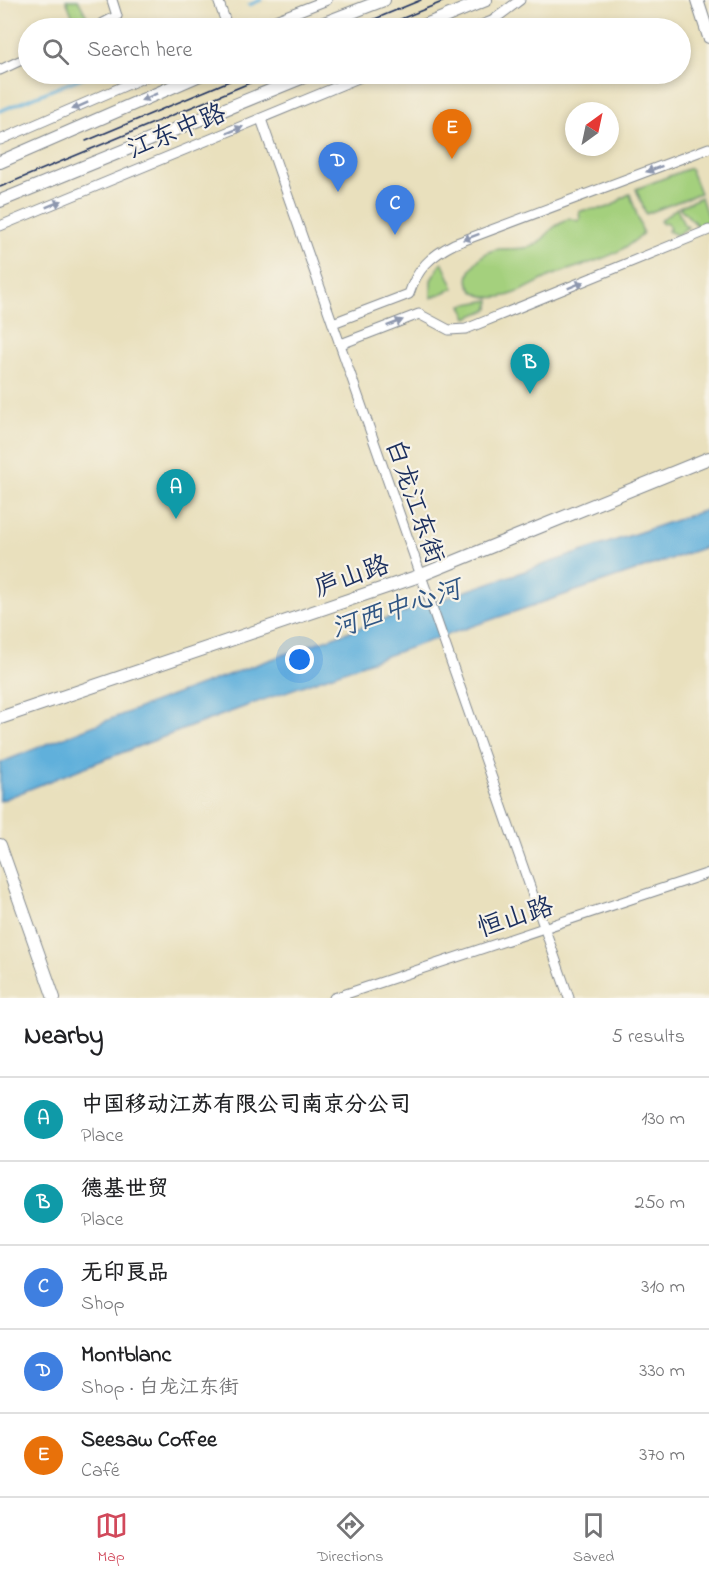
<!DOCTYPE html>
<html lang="en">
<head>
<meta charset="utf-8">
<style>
	body { margin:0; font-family:"Indie Flower","LXGW WenKai TC",sans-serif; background:#f2f2f2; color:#202124 }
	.compass { position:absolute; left:565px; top:102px; width:54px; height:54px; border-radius:50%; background:#fff; box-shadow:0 3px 9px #0003; rotate:33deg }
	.you { position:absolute; left:300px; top:660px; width:21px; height:21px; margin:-15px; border:4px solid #fff; border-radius:50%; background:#1a73e8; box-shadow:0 0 0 9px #1a73e833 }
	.badge { display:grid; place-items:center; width:39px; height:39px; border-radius:50%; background:#d1495b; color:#fff; font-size:20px; font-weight:700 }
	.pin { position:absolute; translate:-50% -50px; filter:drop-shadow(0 2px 3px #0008) }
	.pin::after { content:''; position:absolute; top:32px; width:21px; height:18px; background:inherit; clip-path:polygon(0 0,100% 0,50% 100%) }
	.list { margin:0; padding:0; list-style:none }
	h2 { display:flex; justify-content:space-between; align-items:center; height:78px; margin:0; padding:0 24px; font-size:26px }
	h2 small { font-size:20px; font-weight:400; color:#757577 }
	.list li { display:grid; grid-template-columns:39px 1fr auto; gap:18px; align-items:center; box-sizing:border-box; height:84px; padding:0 24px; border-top:2px solid #e0e0e0 }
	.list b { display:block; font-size:22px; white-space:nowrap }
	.list p { margin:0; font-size:20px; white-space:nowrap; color:#757577 }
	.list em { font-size:20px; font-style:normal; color:#757577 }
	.icon { flex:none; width:33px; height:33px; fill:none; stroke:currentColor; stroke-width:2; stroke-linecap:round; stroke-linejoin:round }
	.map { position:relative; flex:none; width:709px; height:998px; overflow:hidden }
	.search { position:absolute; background:#fff; box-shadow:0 3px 9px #0003; left:18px; right:18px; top:18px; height:66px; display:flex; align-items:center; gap:15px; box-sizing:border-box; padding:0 21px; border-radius:33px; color:#757577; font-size:22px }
	.sheet { height:498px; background:#fff }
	nav { display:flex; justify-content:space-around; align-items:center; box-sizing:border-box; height:84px; border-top:2px solid #e0e0e0; background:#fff; font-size:16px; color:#757577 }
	nav a { display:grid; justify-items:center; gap:3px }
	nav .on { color:#d1495b }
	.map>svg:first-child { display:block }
</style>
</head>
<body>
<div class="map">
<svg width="709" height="998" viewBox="0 0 709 998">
	<rect width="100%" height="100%" fill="#f7f3e8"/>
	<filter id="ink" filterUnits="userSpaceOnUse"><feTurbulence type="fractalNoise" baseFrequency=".0167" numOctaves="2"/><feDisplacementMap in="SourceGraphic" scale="12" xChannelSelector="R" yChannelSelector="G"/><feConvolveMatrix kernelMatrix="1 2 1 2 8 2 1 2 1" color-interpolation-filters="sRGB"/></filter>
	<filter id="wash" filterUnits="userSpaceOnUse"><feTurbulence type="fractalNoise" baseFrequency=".008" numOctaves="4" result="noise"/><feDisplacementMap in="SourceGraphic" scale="24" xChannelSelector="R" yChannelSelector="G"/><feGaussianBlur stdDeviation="1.35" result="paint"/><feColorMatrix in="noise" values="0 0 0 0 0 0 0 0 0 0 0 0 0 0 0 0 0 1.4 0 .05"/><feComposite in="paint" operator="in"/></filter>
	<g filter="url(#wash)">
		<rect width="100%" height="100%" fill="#e9e0bd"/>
		<!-- green -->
		<path fill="#a4d07d" stroke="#60806e" stroke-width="1.5" d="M66,0h12l12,22 -13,5z
			M690,168l10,25 -54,21 -10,-25z
			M630,194l13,39c-26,26 -54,29 -87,41 -17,6 -32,18 -50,22 -31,7 -52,-13 -26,-38 16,-16 34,-5 53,-12 9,-4 13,-11 20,-18 5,-4 11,-6 16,-10l9,3 2,-2 -1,-7c10,-5 20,-1 30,-5 8,-3 12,-10 21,-13z
			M701,197l8,24 -11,5 -19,-19z
			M677,208l7,17 4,2 -11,8 -9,-4 2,-3 -4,-6 -3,2 -3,-3z
			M442,262l12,26 -23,10v-18z
			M490,300l-1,9 -22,9 -5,-13z"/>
		<!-- water -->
		<path fill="#61b0db" stroke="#3e709c" stroke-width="1.5" d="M709,509v37c-238,80 -476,160 -709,255v-38c232,-95 471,-174 709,-254z"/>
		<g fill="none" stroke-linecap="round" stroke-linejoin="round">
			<!-- stream -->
			<path stroke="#61b0db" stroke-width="3" d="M249,5l12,-5
				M0,111l91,-37"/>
		</g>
	</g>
	<g filter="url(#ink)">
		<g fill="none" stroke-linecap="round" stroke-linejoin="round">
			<!-- minor casing -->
			<g stroke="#82888e" stroke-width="11">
				<path id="minor" d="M218,0l10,28
					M94,28l23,-12 -5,-16
					M255,28l72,-28
					M474,28l18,-7 28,-21
					M0,70l28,-13
					M261,119l308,879
					M0,140l152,-66
					M0,226l368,-152
					M333,323l76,-29c8,-25 21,-38 45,-50l255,-96
					M341,344l78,-30 30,16 17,-1 243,-99
					M334,998l375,-125"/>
			</g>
			<!-- major casing -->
			<g stroke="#82888e" stroke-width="14">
				<path id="major" d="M697,0l12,37
					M311,28l73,-28
					M418,28l68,-28
					M0,162l202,-88
					M0,201l311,-127
					M0,718l419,-142 290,-118
					M0,845l54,153"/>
			</g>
			<!-- minor -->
			<use href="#minor" stroke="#fff" stroke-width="9"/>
			<!-- major -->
			<use href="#major" stroke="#fff" stroke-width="12"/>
			<!-- tram -->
			<path stroke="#1b2f5e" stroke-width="1.5" d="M353,28l68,-28
				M379,28l68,-28
				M86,141l160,-67
				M0,187l271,-113"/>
		</g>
		<!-- one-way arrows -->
		<defs><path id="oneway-solid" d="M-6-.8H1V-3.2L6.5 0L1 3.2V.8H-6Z" transform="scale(1.5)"/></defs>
		<g fill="#8d97ae">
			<use href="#oneway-solid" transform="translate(149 97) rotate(156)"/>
			<use href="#oneway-solid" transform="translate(80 106) rotate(156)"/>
			<use href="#oneway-solid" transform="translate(235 130) rotate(-22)"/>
			<use href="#oneway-solid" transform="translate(654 169) rotate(160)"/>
			<use href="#oneway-solid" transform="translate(54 204) rotate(-22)"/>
			<use href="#oneway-solid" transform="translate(471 237) rotate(160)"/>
			<use href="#oneway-solid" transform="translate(576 285) rotate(-22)"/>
			<use href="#oneway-solid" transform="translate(395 323) rotate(-21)"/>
		</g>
	</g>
	<g text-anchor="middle" stroke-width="4.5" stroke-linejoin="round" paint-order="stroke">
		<!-- street labels -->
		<g font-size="26" fill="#1b2f5e" stroke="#f7f3e8">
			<text transform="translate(176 130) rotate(-22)" y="9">江东中路</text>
			<text transform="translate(416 501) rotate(71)" y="9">白龙江东街</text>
			<text transform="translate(351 575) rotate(-19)" y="9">庐山路</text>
			<text transform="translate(515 916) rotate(-18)" y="9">恒山路</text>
		</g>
		<!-- water labels -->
		<g font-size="27" font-style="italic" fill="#305684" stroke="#f7f3e8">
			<text transform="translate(396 608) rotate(-18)" y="9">河西中心河</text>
		</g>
	</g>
</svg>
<svg class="compass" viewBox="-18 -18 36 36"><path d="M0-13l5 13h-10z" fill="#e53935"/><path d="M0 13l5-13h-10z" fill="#757577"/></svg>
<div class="you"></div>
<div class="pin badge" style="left:176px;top:519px;background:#0f9aa8">A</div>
<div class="pin badge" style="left:530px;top:394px;background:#0f9aa8">B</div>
<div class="pin badge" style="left:395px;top:235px;background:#3f7fe0">C</div>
<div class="pin badge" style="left:338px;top:192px;background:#3f7fe0">D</div>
<div class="pin badge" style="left:452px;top:159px;background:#e8710a">E</div>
<div class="search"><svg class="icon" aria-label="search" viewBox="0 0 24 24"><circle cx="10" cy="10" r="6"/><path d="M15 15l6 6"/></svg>Search here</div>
</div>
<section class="sheet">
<h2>Nearby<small>5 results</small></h2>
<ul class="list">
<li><span class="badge" style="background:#0f9aa8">A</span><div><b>中国移动江苏有限公司南京分公司</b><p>Place</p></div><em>130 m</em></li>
<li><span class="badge" style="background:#0f9aa8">B</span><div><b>德基世贸</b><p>Place</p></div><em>250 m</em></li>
<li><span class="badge" style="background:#3f7fe0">C</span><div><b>无印良品</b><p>Shop</p></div><em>310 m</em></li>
<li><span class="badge" style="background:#3f7fe0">D</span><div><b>Montblanc</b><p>Shop · 白龙江东街</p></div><em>330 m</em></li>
<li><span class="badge" style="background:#e8710a">E</span><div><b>Seesaw Coffee</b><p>Café</p></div><em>370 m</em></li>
</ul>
</section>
<nav>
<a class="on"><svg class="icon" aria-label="map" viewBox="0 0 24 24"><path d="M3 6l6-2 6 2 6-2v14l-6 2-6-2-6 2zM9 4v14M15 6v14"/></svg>Map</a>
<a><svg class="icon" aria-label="directions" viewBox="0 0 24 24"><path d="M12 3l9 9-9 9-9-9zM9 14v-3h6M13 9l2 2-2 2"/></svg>Directions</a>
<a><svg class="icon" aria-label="saved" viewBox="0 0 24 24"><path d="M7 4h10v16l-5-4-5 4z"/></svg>Saved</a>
</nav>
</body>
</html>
